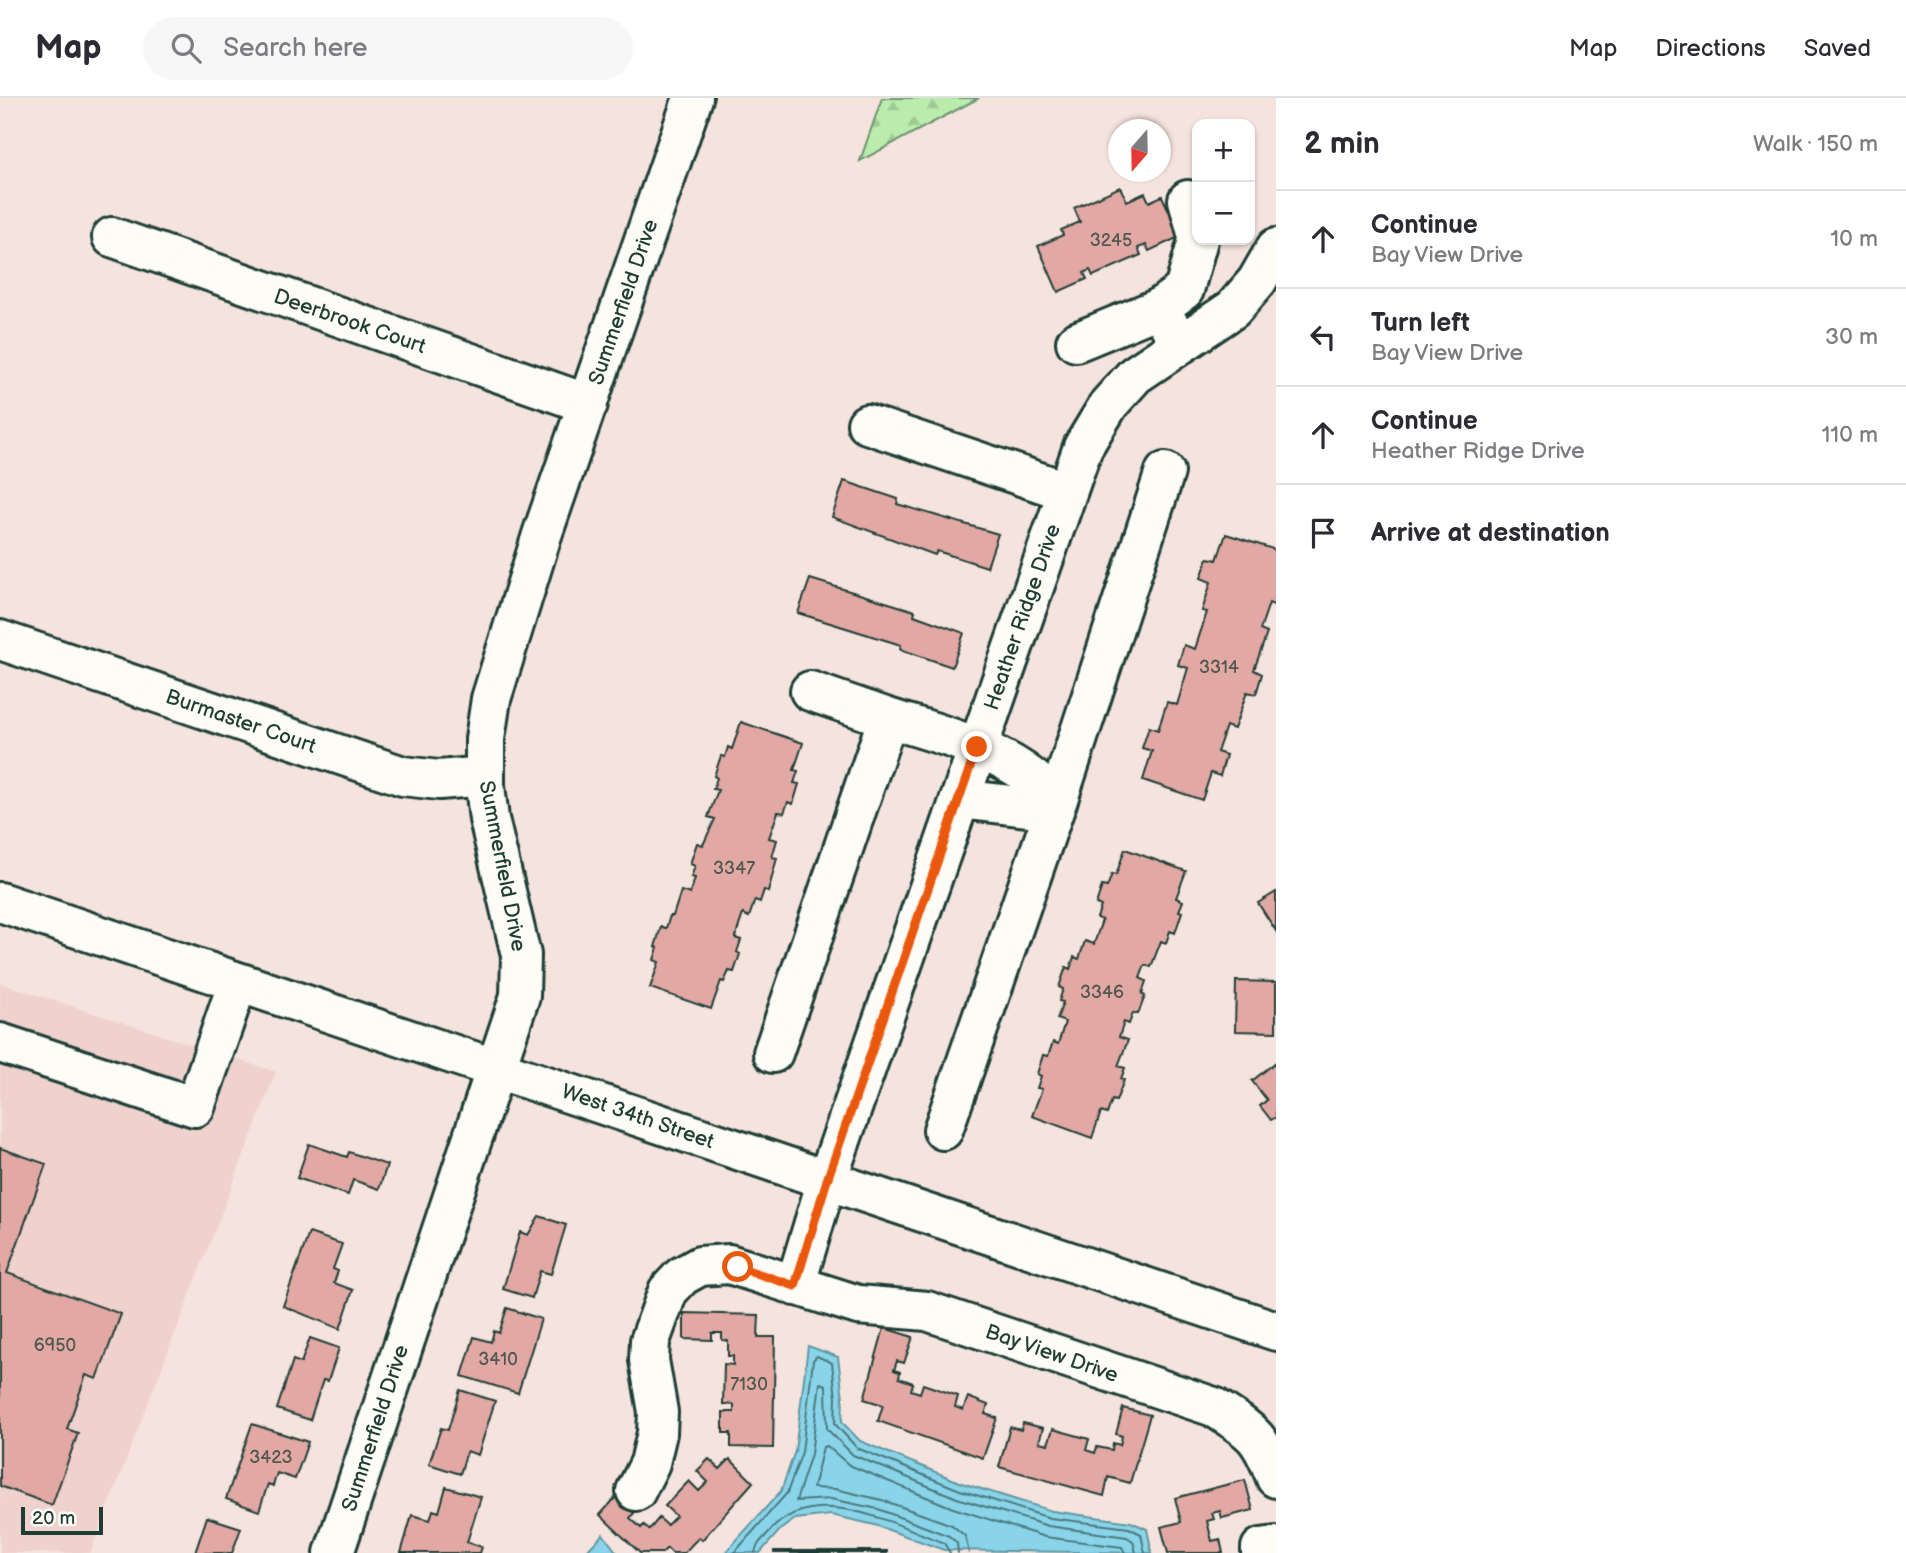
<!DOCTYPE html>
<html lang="en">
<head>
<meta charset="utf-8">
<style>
	body { margin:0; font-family:"Balsamiq Sans",sans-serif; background:#f7f7f7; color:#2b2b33 }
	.controls { position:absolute; right:21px; top:21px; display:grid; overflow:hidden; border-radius:14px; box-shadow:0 2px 5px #0004 }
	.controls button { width:63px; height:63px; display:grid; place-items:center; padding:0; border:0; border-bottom:2px solid #e1e1e2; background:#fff; color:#2b2b33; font:35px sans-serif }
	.compass { position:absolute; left:1108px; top:21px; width:63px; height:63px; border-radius:50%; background:#fff; box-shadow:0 2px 5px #0004; rotate:200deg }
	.scale { position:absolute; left:21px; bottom:18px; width:82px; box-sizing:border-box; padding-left:7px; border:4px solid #1f3d34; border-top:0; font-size:19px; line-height:24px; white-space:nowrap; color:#1f3d34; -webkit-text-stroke:5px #fdfcf7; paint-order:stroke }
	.stop { position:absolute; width:21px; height:21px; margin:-16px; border:5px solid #ea580c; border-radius:50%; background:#fff }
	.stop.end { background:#ea580c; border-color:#fff; box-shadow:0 2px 7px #0008 }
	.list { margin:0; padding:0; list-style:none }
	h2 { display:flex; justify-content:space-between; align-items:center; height:91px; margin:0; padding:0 28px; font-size:30px }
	h2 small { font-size:23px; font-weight:400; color:#7c7c81 }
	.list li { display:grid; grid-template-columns:46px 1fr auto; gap:21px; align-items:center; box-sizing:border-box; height:98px; padding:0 28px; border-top:2px solid #e1e1e2 }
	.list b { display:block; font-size:26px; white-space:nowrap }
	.list p { margin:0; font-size:23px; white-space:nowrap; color:#7c7c81 }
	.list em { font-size:23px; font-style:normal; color:#7c7c81 }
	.icon { flex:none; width:38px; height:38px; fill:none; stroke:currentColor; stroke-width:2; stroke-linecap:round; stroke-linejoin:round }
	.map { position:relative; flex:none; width:1276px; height:1455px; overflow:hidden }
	header { display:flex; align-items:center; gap:42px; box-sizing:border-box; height:98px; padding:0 35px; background:#fff; border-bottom:2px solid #e1e1e2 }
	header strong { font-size:33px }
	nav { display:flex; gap:38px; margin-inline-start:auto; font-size:24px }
	.search { width:490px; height:63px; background:#f7f7f7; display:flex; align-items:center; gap:18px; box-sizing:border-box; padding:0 24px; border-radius:38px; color:#7c7c81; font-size:26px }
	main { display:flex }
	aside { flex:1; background:#fff }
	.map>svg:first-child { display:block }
</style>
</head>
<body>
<header>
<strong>Map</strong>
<div class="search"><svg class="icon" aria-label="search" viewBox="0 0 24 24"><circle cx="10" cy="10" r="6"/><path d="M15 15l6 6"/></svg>Search here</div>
<nav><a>Map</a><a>Directions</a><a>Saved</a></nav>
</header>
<main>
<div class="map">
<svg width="1276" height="1455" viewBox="0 0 1276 1455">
	<defs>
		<pattern id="forest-firs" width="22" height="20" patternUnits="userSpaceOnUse" patternTransform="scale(1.75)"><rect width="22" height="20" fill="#baecad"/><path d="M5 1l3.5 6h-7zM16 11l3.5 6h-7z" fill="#9fcb95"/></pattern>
	</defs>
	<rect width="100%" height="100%" fill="#f5e3de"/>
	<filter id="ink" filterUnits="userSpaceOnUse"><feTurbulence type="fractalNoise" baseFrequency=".0143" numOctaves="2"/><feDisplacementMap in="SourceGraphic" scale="14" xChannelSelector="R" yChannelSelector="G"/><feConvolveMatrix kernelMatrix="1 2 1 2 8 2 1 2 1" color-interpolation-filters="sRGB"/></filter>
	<g filter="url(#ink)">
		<!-- built -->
		<path fill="#efd1cd" d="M0,885l276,89 -186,481h-90z"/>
		<!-- forest -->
		<path fill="url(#forest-firs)" stroke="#6c9470" stroke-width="2" d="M882,0h97l-119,63z"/>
		<!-- water -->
		<path fill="#8ad4ea" stroke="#5f98a1" stroke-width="2" d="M808,1248l30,11 5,41 -1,24 18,19 102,42 90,28 79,11 16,7 5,24 -208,-3 -69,-25 -44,-10 -36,4 -15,11 -20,23h-35l56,-62 14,-40z
			M603,1436l14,19h-32z"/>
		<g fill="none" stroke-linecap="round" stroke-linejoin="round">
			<!-- shore -->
			<path stroke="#4a797d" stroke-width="2" d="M734,1455l53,-60 15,-41 11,-92 4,-4 15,7 4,35 -1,26 22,24 103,42 90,28 79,10 12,6 4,19
				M755,1455c1,-9 9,-15 15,-22 44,-50 124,-7 174,12l6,10
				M958,1455l-1,-10 -8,-7 -71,-27 -47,-10 -35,2 15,-47 9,-71 6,2 1,44 26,26 104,43 91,28 79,11 6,4 3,12
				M969,1455l-4,-17 -13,-11 -70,-25 -47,-11 -22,-1 10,-41 4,-1 22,19 104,43 92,29 77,10 3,6"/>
		</g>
		<!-- building -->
		<path fill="#e2a8a4" stroke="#1f3d34" stroke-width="2" d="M1120,89l7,14 18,-8 4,9 13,-6 19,40 -32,15 -3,-6 -8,3 3,7 -48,21 -3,-6 -6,3 3,6 -29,13 -20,-46 25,-11 -2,-5 19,-8 -6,-14z
			M844,383l54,18 -1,5 101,30 -11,33 -50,-16 -2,4 -103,-38z
			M1226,436l50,16v56l-7,-3 -9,27 7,3 -13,37 8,4 -6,20 -9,-2 -13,37 -8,-3 -9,26 9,3 -6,21 -9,-3 -9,27 -59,-20 9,-29 -10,-3 7,-21 9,3 9,-28 10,3 11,-37 -10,-3 6,-20 11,4 12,-37 -5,-1 9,-29 -10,-4 7,-20 9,2z
			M810,481l105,32 -1,4 50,18 -12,34 -52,-18 1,-4 -103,-32z
			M741,624l62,21 -9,27 4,1 -4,12 5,1 -6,20 -5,-2 -4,11 -6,-1 -9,26 8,2 -5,17 5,1 -9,34 -4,-2 -4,12 -5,-2 -6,17 -6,-3 -8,24 6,2 -4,12 3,2 -6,18 -5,-1 -5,11 -3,-1 -10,28 -61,-21 9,-26 -5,-2 4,-12 -3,-1 6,-20 5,1 4,-12h3l8,-25 9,3 5,-16 -4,-1 4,-11 -5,-2 7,-21 6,2 12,-26 -7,-2 10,-27 -5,-1 4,-11 -3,-2 7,-20 4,1 3,-10 4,2z
			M1125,751l61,22 -10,27 7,3 -4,10 3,1 -7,21 -5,-2 -4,12 -5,-2 -10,26 -6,-2 -5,13 6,3 -4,13 3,2 -7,18 -5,-1 -4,11 -5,-2 -5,15 9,3 -10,26 7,2 -4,11 3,1 -8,21 -4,-1 -5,14 -6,-2 -9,26 -60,-22 10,-27 -5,-1 4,-12 -4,-2 6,-19 5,1 5,-14 5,2 7,-22 -8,-3 6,-17 -4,-1 4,-12 -4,-2 7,-20 4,2 4,-12 5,2 6,-18 9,3 8,-24 -5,-2 4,-12 -5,-2 6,-18 5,1 5,-13 4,1z
			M1276,794v39l-18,-28z
			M1236,883l40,1v50l-41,-1z
			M1276,964v55l-5,3 -11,-14 7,-6 -15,-19z
			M309,1046l38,13 2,-5 38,13 -8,24 -26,-9 -5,15 -51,-17z
			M0,1050l46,16 -39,109 114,41 -24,65 -11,-4 -19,54 11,4 -26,72 -52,-19z
			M539,1118l27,9 -15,49 -11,-3 -8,27 -29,-9 17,-57 8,3z
			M309,1135l33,11 -9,25 5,2 -4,12 19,7 -13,39 -57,-23z
			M507,1210l34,11 -23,74 -56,-17 12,-39 17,5 3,-11 5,2z
			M684,1215l75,2 -1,22h17l-2,111 -42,-1v-14h-8v-21h11v-7l-11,-1 1,-40 9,1v-9h-5v-15l-6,-1v-7h-10v7l-28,-1z
			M884,1230l29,9 -9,26 -7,-2 -3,9 6,2 -1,6 14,5 -2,7 9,3 3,-9 35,12 -3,11 8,3 5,-13 20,8 -3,9 12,4 -14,40 -105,-37 5,-16 -19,-6z
			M310,1240l29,10 -11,33 -5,-1 -13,40 -33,-11 16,-49 8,3z
			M460,1292l35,11 -17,54 -11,-4 -7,23 -31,-10 12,-36 7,2z
			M1123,1310l27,7 -20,68 -22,-6 -4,19 -105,-29 11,-40 11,3 2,-7 20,5 -4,14 9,2 5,-15 36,10 -3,11 9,3 2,-6 15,3 1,-7 7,2 2,-9 -6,-2z
			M252,1326l56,18 -13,37 -18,-6 -4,13 -5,-2 -9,27 -33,-12z
			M709,1361l11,10 10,-10 23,23 -51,58 -3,-3 -15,16h-12l-5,-5 -5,5h-22l-40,-38 16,-18 18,16 -4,5 11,10 3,-3 5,5 10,-12 8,7 9,-9 -11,-10 24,-25 10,10 9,-9 -11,-11z
			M1245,1382l8,30 -31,8 -2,-7 -8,2 2,6 -7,2 5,20 8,-2 3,14h-55l-7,-26 20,-5 -6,-24z
			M446,1389l35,10 -14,45 15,5 -2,6h-79l11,-38 18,5 3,-10 6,2z
			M207,1419l34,11 -9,25h-37z
			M774,1453h113v2h-113z"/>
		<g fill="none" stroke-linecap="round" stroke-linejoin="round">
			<!-- minor casing -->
			<g stroke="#1f3d34" stroke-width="44">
				<path id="minor" d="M1188,102l9,33
					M112,139l476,167
					M1159,210l25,-18 14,-50
					M1076,244l83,-34 21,35
					M867,326l199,67
					M0,542l403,136 36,4 46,-4
					M810,593l78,27
					M0,804l1276,429
					M0,945l195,64 43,-125
					M773,955l115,-335c60,19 128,34 169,84l-30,5 -67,-8
					M943,1032l114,-328 108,-330
					M795,1188l32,-106 256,-733 26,-43 26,-29 98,-66 24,-28 19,-33
					M636,1393l14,-28 7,-30 1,-21 -9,-52 1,-19 18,-50 14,-15 18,-10 29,-2 129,41 69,6 287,96c38,25 45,26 62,71
					M334,1455l186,-557 1,-41 -32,-136 -4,-33v-47l6,-40 51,-164 151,-437
					M1261,1455v-5l15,-2"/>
			</g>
			<!-- minor -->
			<use href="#minor" stroke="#fdfcf7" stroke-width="38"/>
		</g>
	</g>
	<g fill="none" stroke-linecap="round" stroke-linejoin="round" filter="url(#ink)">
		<!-- route -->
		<path stroke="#ea580c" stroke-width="9" d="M738,1169l57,19 32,-106 150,-433"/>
	</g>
	<g text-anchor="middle" stroke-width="6" stroke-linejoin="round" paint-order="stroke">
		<!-- number labels -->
		<g font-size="18" fill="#505850">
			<text x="1111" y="148">3245</text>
			<text x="1219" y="575">3314</text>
			<text x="734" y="776">3347</text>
			<text x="1102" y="900">3346</text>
			<text x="55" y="1253">6950</text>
			<text x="498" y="1267">3410</text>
			<text x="749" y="1292">7130</text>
			<text x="271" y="1365">3423</text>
		</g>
		<!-- street labels -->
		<g font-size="21" fill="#1f3d34" stroke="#fdfcf7">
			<text transform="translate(623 204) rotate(-71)" y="7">Summerfield Drive</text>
			<text transform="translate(350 223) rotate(19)" y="7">Deerbrook Court</text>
			<text transform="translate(1022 519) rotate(-71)" y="7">Heather Ridge Drive</text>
			<text transform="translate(241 623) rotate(19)" y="7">Burmaster Court</text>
			<text transform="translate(503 768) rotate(79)" y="7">Summerfield Drive</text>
			<text transform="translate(638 1018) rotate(19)" y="7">West 34th Street</text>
			<text transform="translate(1052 1255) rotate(19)" y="7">Bay View Drive</text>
			<text transform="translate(375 1330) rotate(-72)" y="7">Summerfield Drive</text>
		</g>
	</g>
</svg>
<div class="controls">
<button>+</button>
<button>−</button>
</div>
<svg class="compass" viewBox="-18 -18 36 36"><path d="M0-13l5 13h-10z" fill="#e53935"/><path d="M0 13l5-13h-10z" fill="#7c7c81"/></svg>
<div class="scale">20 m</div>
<div class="stop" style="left:738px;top:1169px"></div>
<div class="stop end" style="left:977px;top:649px"></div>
</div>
<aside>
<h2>2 min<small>Walk · 150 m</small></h2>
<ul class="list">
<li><svg class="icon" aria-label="ahead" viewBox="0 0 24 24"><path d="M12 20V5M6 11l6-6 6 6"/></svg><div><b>Continue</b><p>Bay View Drive</p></div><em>10 m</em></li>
<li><svg class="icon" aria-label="left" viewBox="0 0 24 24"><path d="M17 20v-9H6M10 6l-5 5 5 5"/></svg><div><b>Turn left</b><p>Bay View Drive</p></div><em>30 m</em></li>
<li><svg class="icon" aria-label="ahead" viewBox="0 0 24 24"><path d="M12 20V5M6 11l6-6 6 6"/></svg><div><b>Continue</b><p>Heather Ridge Drive</p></div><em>110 m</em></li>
<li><svg class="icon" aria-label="arrive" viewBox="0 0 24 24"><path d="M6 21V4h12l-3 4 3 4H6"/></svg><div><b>Arrive at destination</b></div></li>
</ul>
</aside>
</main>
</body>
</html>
